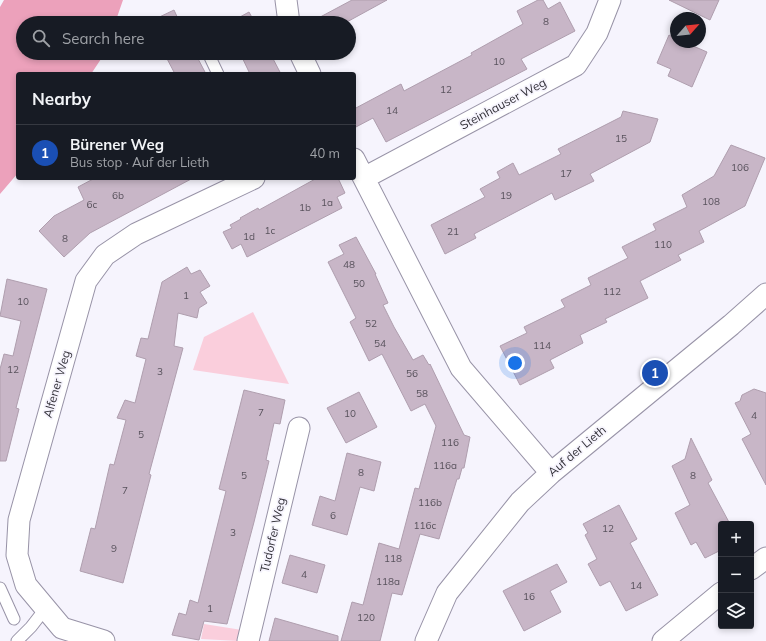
<!DOCTYPE html>
<html lang="en">
<head>
<meta charset="utf-8">
<style>
	body { margin:0; font-family:Mulish,sans-serif; background:#20242c; color:#f1f3f6 }
	.controls { position:absolute; right:12px; bottom:12px; display:grid; overflow:hidden; border-radius:4px; box-shadow:0 2px 6px #0003 }
	.controls button { width:36px; height:36px; display:grid; place-items:center; padding:0; border:0; border-bottom:1px solid #363941; background:#171b24; color:#f1f3f6; font:20px sans-serif }
	.compass { position:absolute; left:670px; top:12px; width:36px; height:36px; border-radius:50%; background:#171b24; box-shadow:0 2px 6px #0003; rotate:63deg }
	.you { position:absolute; left:515px; top:363px; width:14px; height:14px; margin:-10px; border:3px solid #fff; border-radius:50%; background:#1a73e8; box-shadow:0 0 0 6px #1a73e833 }
	.badge { display:grid; place-items:center; width:26px; height:26px; border-radius:50%; background:#7a6534; color:#fff; font-size:13px; font-weight:700 }
	.pin { position:absolute; translate:-50% -50%; border:2px solid #fff; box-shadow:0 1px 4px #0006 }
	.list { margin:0; padding:0; list-style:none }
	h2 { display:flex; justify-content:space-between; align-items:center; height:52px; margin:0; padding:0 16px; font-size:17px }
	h2 small { font-size:13px; font-weight:400; color:#9ea1a6 }
	.list li { display:grid; grid-template-columns:26px 1fr auto; gap:12px; align-items:center; box-sizing:border-box; height:56px; padding:0 16px; border-top:1px solid #363941 }
	.list b { display:block; font-size:15px; white-space:nowrap }
	.list p { margin:0; font-size:13px; white-space:nowrap; color:#9ea1a6 }
	.list em { font-size:13px; font-style:normal; color:#9ea1a6 }
	.icon { flex:none; width:22px; height:22px; fill:none; stroke:currentColor; stroke-width:2; stroke-linecap:round; stroke-linejoin:round }
	.map { position:relative; flex:none; width:766px; height:641px; overflow:hidden }
	.search { position:absolute; background:#171b24; box-shadow:0 2px 6px #0003; left:16px; top:16px; width:340px; height:44px; display:flex; align-items:center; gap:10px; box-sizing:border-box; padding:0 14px; border-radius:22px; color:#9ea1a6; font-size:15px }
	.panel { position:absolute; background:#171b24; box-shadow:0 2px 6px #0003; left:16px; top:72px; width:340px; height:108px; border-radius:4px }
	.map>svg:first-child { display:block }
</style>
</head>
<body>
<div class="map">
<svg width="766" height="641" viewBox="0 0 766 641">
	<rect width="100%" height="100%" fill="#f6f4fd"/>
	<!-- green -->
	<path fill="#facedc" d="M253,312l36,72 -96,-14 11,-33z
		M204,624l38,6 -3,11 -38,-2z"/>
	<!-- forest -->
	<path fill="#eca1bb" d="M4,0h119l-8,23h-92v30h82l-14,21h-73v99l-18,21v-187z"/>
	<!-- building -->
	<path fill="#c8b6c7" stroke="#af9eae" d="M352,0h35l-42,23h-36z
		M538,0h5l5,9 12,-7 15,29 -54,28 6,10 -141,73 -13,-24 -19,10v-19l47,-25 3,7 68,-36 -1,-2 52,-29 -6,-13z
		M669,0h50l-9,20z
		M174,10l6,13h-31v-1z
		M249,12l6,11h-26z
		M669,35l7,4v3h8l23,10 -15,35 -24,-11 3,-7 -14,-6z
		M164,53h31l11,21h-31z
		M240,53h30l11,21h-31z
		M623,111l35,8 -8,23 -60,32 4,7 -39,19 -3,-7 -78,41 2,4 -31,16 -14,-29 54,-28 -5,-8 20,-11 -3,-6 16,-9 6,12 42,-21 -3,-5 63,-32z
		M731,145l34,13 -20,48 -46,25 5,11 -26,13 3,5 -41,21 8,17 -43,21 2,3 -27,13 3,8 -33,17 4,8 -34,17 -20,-39 27,-13 -3,-6 41,-20 -4,-7 30,-15 -3,-7 40,-20 -6,-11 34,-17 -3,-6 34,-17 -5,-12 32,-19z
		M95,178h98l-103,55 -26,24 -25,-26 15,-15 30,-16 -6,-13z
		M317,178h21l7,15 -8,4 5,11 -95,49 -6,-13 -9,5 -9,-17 9,-4 -2,-3 11,-6 -1,-1 18,-10 1,2z
		M356,237l20,37h-1l13,29 -5,2 11,22 19,33 10,-5 6,10 1,-1 34,71 6,2 -6,31h-2l-3,11h-2l-18,60 -19,-5 -18,61 -10,-2 -12,48h-39l11,-39 11,3 16,-62 20,6 16,-61 4,1 17,-63 -11,-22 -14,7 -29,-57 -13,7 -19,-39 6,-4 -28,-56 16,-8 -5,-9z
		M187,267l4,7 9,-4 10,16 -10,6 7,11 -8,5 -2,10 -19,-5 -4,33 9,2 -34,126 2,1 -28,108 -43,-12 11,-43 4,1 15,-65 4,1 12,-45 -9,-2 8,-18 10,3 11,-44 -10,-3 5,-18 7,1 14,-57z
		M7,279l40,10 -31,119 3,1 -13,52h-6v-92l4,-15 9,2 8,-35 -21,-5z
		M754,389l12,4v92l-24,-46 9,-5 -16,-31 5,-2 2,-6z
		M244,390l41,10 -5,24 -6,-1 -8,37 3,1 -15,61 -27,102 -23,-3 -5,19 -27,-5 7,-22 7,2 4,-15 8,3 28,-112 -7,-2z
		M359,392l18,35 -31,16 -19,-35z
		M691,438l21,42 -4,3 22,41h-9v26l-16,8 -9,-16 -5,3 -16,-32 15,-8 -18,-39 13,-7z
		M347,453l34,9 -7,29 -14,-4 -13,48 -35,-10 8,-29 15,5z
		M619,505l18,34 -7,4 28,52 -32,16 -16,-30 -10,5 -12,-22 9,-5 -12,-24 3,-2 -5,-9z
		M290,555l35,10 -8,28 -35,-10z
		M557,564l10,18 -17,9 11,21 -37,19 -21,-40z
		M275,618l63,18v5h-69z"/>
	<g fill="none" stroke-linecap="round" stroke-linejoin="round">
		<!-- service casing -->
		<g stroke="#9893a7" stroke-width="13">
			<path id="service" d="M208,53l10,21
				M0,588l14,31
				M17,641l14,-14 14,-18"/>
		</g>
		<!-- minor casing -->
		<g stroke="#9893a7" stroke-width="23">
			<path id="minor" d="M286,0l3,23
				M300,53l10,21
				M354,159l107,209 90,105
				M364,178l212,-113 21,-32 13,-33
				M751,569l15,-11
				M104,641l-42,-13 -36,-43 -9,-30 2,-35 67,-239 19,-26 31,-21 118,-56
				M248,641l51,-213
				M426,641l21,-48 73,-91 31,-29 180,-148 35,-31
				M663,641l58,-48"/>
		</g>
		<!-- service -->
		<use href="#service" stroke="#fff" stroke-width="11"/>
		<!-- minor -->
		<use href="#minor" stroke="#fff" stroke-width="21"/>
	</g>
	<g text-anchor="middle" stroke-width="3.5" stroke-linejoin="round" paint-order="stroke">
		<!-- number labels -->
		<g font-size="10" fill="#58525c">
			<text x="546" y="25">8</text>
			<text x="499" y="65">10</text>
			<text x="446" y="93">12</text>
			<text x="392" y="114">14</text>
			<text x="621" y="142">15</text>
			<text x="740" y="171">106</text>
			<text x="566" y="177">17</text>
			<text x="118" y="199">6b</text>
			<text x="506" y="199">19</text>
			<text x="711" y="205">108</text>
			<text x="327" y="206">1a</text>
			<text x="92" y="208">6c</text>
			<text x="305" y="211">1b</text>
			<text x="270" y="234">1c</text>
			<text x="453" y="235">21</text>
			<text x="249" y="240">1d</text>
			<text x="65" y="242">8</text>
			<text x="663" y="248">110</text>
			<text x="349" y="268">48</text>
			<text x="359" y="287">50</text>
			<text x="612" y="295">112</text>
			<text x="186" y="299">1</text>
			<text x="23" y="305">10</text>
			<text x="371" y="327">52</text>
			<text x="380" y="347">54</text>
			<text x="542" y="349">114</text>
			<text x="13" y="373">12</text>
			<text x="160" y="375">3</text>
			<text x="412" y="377">56</text>
			<text x="422" y="397">58</text>
			<text x="261" y="416">7</text>
			<text x="350" y="417">10</text>
			<text x="754" y="419">4</text>
			<text x="141" y="438">5</text>
			<text x="450" y="446">116</text>
			<text x="445" y="469">116a</text>
			<text x="361" y="476">8</text>
			<text x="244" y="479">5</text>
			<text x="693" y="479">8</text>
			<text x="125" y="494">7</text>
			<text x="430" y="506">116b</text>
			<text x="333" y="519">6</text>
			<text x="425" y="529">116c</text>
			<text x="608" y="532">12</text>
			<text x="233" y="536">3</text>
			<text x="114" y="552">9</text>
			<text x="393" y="562">118</text>
			<text x="304" y="578">4</text>
			<text x="388" y="585">118a</text>
			<text x="636" y="589">14</text>
			<text x="529" y="600">16</text>
			<text x="210" y="612">1</text>
			<text x="366" y="621">120</text>
		</g>
		<!-- street labels -->
		<g font-size="12" fill="#323038" stroke="#f6f4fd">
			<text transform="translate(503 104) rotate(-28)" y="4">Steinhauser Weg</text>
			<text transform="translate(57 384) rotate(-74)" y="4">Alfener Weg</text>
			<text transform="translate(577 451) rotate(-40)" y="4">Auf der Lieth</text>
			<text transform="translate(273 535) rotate(-77)" y="4">Tudorfer Weg</text>
		</g>
	</g>
</svg>
<div class="controls">
<button>+</button>
<button>−</button>
<button><svg class="icon" aria-label="layers" viewBox="0 0 24 24"><path d="M12 4l9 5-9 5-9-5zM3 14l9 5 9-5"/></svg></button>
</div>
<svg class="compass" viewBox="-18 -18 36 36"><path d="M0-13l5 13h-10z" fill="#e53935"/><path d="M0 13l5-13h-10z" fill="#9ea1a6"/></svg>
<div class="you"></div>
<div class="pin badge" style="left:655px;top:373px;background:#1a4fb4">1</div>
<div class="search"><svg class="icon" aria-label="search" viewBox="0 0 24 24"><circle cx="10" cy="10" r="6"/><path d="M15 15l6 6"/></svg>Search here</div>
<section class="panel">
<h2>Nearby<small></small></h2>
<ul class="list">
<li><span class="badge" style="background:#1a4fb4">1</span><div><b>Bürener Weg</b><p>Bus stop · Auf der Lieth</p></div><em>40 m</em></li>
</ul>
</section>
</div>
</body>
</html>
